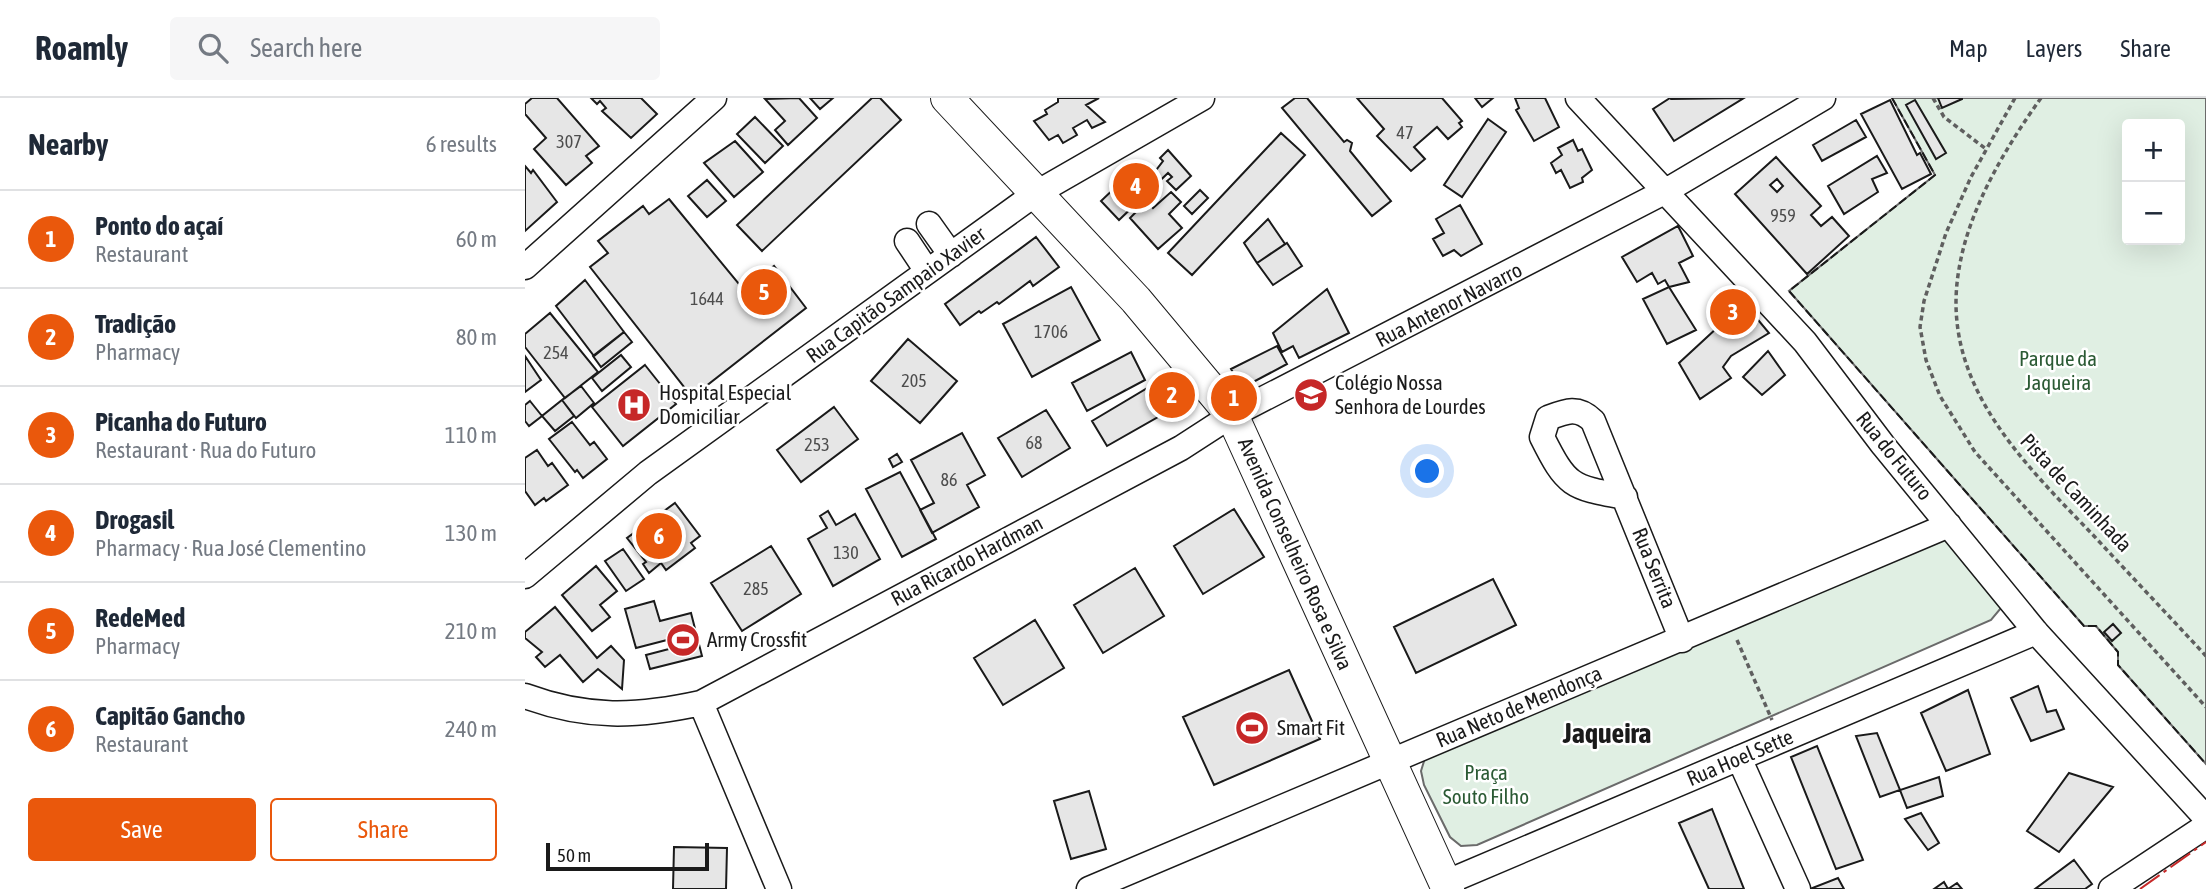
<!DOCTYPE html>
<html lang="en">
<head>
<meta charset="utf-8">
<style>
	body { margin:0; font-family:"Asap Condensed",sans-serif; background:#f6f6f7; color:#1f2937 }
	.controls { position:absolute; right:21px; top:21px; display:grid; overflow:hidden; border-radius:7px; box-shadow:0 7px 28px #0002 }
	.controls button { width:63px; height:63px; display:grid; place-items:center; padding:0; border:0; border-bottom:2px solid #e0e1e3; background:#fff; color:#1f2937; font:35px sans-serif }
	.scale { position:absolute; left:21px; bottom:18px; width:163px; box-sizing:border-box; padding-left:7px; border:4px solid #1a1a1a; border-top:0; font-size:19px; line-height:24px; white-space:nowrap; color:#1a1a1a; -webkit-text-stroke:5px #fff; paint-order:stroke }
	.you { position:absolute; left:903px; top:374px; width:24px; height:24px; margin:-18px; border:5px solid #fff; border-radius:50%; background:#1a73e8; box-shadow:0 0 0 10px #1a73e833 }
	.badge { display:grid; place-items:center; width:46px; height:46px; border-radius:50%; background:#ea580c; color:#fff; font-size:23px; font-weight:700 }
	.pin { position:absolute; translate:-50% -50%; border:4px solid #fff; box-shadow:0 2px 7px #0006 }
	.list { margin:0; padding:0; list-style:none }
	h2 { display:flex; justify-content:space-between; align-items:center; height:91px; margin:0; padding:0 28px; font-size:30px }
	h2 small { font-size:23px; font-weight:400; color:#747a83 }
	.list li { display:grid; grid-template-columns:46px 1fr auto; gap:21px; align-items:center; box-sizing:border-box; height:98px; padding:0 28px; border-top:2px solid #e0e1e3 }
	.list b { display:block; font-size:26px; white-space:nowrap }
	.list p { margin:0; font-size:23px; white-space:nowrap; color:#747a83 }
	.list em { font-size:23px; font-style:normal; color:#747a83 }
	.actions { display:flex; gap:14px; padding:21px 28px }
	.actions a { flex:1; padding:16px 0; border:2px solid #ea580c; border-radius:7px; text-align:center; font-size:24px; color:#ea580c }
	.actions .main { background:#ea580c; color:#fff }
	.icon { flex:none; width:38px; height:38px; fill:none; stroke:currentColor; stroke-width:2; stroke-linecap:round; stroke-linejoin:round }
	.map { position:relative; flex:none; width:1681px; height:791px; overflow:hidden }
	header { display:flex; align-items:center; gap:42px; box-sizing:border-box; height:98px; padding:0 35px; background:#fff; border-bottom:2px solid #e0e1e3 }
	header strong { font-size:33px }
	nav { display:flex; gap:38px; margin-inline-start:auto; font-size:24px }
	.search { width:490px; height:63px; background:#f6f6f7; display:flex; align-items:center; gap:18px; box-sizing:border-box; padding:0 24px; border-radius:7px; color:#747a83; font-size:26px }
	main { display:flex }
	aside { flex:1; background:#fff }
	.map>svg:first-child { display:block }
</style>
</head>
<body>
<header>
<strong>Roamly</strong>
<div class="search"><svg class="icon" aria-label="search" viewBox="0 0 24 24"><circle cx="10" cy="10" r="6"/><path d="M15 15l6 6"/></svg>Search here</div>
<nav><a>Map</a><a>Layers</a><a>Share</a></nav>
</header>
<main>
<aside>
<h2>Nearby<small>6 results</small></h2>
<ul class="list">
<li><span class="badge">1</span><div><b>Ponto do açaí</b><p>Restaurant</p></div><em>60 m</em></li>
<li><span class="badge">2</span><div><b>Tradição</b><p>Pharmacy</p></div><em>80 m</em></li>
<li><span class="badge">3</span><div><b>Picanha do Futuro</b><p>Restaurant · Rua do Futuro</p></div><em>110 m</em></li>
<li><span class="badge">4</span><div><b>Drogasil</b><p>Pharmacy · Rua José Clementino</p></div><em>130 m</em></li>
<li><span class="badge">5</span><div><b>RedeMed</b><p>Pharmacy</p></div><em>210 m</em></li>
<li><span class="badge">6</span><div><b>Capitão Gancho</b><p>Restaurant</p></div><em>240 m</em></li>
</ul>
<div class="actions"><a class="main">Save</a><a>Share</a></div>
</aside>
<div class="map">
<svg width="1681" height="791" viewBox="0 0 1681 791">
	<rect width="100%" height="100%" fill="#fff"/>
	<!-- green -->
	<path fill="#e0efe3" stroke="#6a6a6a" stroke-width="2" fill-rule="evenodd" d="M1367,0h314v666l-88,-99v-13l-22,-26h-12l-295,-335 146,-116zM1602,26h53v116h-53z
		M1420,441l56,69 -10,12 -514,225 -16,1 -11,-9 -26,-52 -3,-14 4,-13z"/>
	<!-- building -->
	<path fill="#e6e6e6" stroke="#1a1a1a" stroke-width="2" fill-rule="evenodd" d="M7,0h25l42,48 -13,10 6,7 -26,22 -32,-36 12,-11 -21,-24v-10z
		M66,0h50l16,16 -26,24 -29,-27 4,-3 -6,-7 -3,3z
		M274,0l18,20 -29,27 -13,-15 10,-9 -20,-22z
		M285,0h23l-13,11z
		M347,0h8l21,22 -139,131 -25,-26z
		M574,0l-13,7 19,17 -13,6 -5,-8 -14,8 4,7 -14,8 -5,-8 -9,5 -15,-19 13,-7 -2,-4 13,-8v-4z
		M770,0h12l37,44 3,-2 5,3 -2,8 41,50 -19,15 -90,-108z
		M832,0h85l20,23 -3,2 3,4 -14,12 -11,-12 -23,20 11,12 -14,12 -34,-35 7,-7z
		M950,0h18l-11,9z
		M990,0h30l14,29 -25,14 -18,-31 3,-2z
		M1145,0l1,1 73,-1 -70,43 -21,-32z
		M1413,0h24v1l-20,9z
		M1365,2l27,55 3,-2 11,21 -29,15 -41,-75z
		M1390,2l31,53 -10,6 -30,-54z
		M230,19l28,29 -18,17 -28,-29z
		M963,21l18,13 -44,65 -18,-12z
		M1331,22l10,17 -44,24 -9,-16z
		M756,35l24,22 -113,120 -24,-22z
		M1048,42l5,11 4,-2 10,21 -10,8 1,4 -13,6 -9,-18 -5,3 -5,-10 11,-8 -4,-7z
		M210,43l28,31 -29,25 -30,-34z
		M643,52l23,26 -15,14 -9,-9 5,-4 -4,-4 -49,47 -18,-19 37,-35 12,12 13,-17 -3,-3z
		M1352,58l10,17 -15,6 6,13 -34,22 -16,-28z
		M1251,59l45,49 -10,9 10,11 11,-9 17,19 -42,38 -72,-80zM1252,81l6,7 -6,6 -7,-7z
		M0,68l6,7 2,-3 24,32 -32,29z
		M182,82l19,21 -19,16 -19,-21z
		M675,92l8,8 -16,16 -8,-8z
		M646,94l10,10 -12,12 13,14 -24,21 -28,-31 17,-17 6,7z
		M144,101l74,90 31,-23 32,42 -114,89 -102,-130 18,-14 -10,-12 45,-35 6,8z
		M935,107l22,39 -21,12 -7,-6 -11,6 -10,-17 11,-6 -8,-14z
		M743,121l17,25 -28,19 -13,-20z
		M1153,128l15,30 -14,7 10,19 -20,5 -4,-7 -7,4 -6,-11 -15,9 -15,-25z
		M511,139l23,30 -26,19 -3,-5 -31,23 -2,-2 -16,11 -2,-2 -19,14 -15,-21z
		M762,145l15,23 -29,19 -16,-22z
		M60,182l39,52 -30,24 -38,-50z
		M546,189l29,53 -68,37 -29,-53z
		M1144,189l27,43 -29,14 -24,-45z
		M802,191l22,44 -50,25 -6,-12 -11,6 -9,-19z
		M1219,205l25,30 -38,23 -8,11 8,11 -31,21 -21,-36z
		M25,215l48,59 -33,26 -40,-51v-13z
		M99,234l8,10 -31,25 -8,-11z
		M383,241l49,42 -37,42 -49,-42z
		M752,248l10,18 -45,24 -11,-19z
		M1243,253l17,24 -23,20 -19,-18z
		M606,254l14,28 -58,31 -15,-28z
		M96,257l10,12 -29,24 -10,-13z
		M0,258l16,24 -16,12z
		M120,267l31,39 -53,42 -31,-39z
		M646,276l15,27 -79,45 -15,-25z
		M56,288l13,17 -18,15 -14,-18z
		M37,302l12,16 -19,15 -13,-15z
		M5,303l12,15 -13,10 -4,-5v-16z
		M309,309l24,32 -57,43 -24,-32z
		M521,312l24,38 -48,29 -24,-39z
		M47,324l18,23 4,-3 13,17 -24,19 -6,-8 -2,2 -26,-33z
		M437,335l23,42 -18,10 12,22 -47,26 -12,-23 14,-7 -23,-43z
		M12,352l11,16 4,-3 16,22 -22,16 -2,-3 -9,7 -10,-14v-33z
		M372,356l5,8 -9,5 -4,-8z
		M375,374l36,67 -34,18 -36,-68z
		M150,405l25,33 -9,7 4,5 -29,22 -5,-7 -12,10 -6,-9 3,-2 -19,-24z
		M709,411l30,48 -61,37 -29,-48z
		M303,413l8,14 19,-11 25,45 -47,27 -25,-47 19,-11 -7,-12z
		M246,448l30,48 -59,37 -31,-48z
		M98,451l21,30 -18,12 -21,-30z
		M71,468l21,25 -17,14 10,12 -18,14 -30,-36z
		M610,470l29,48 -61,37 -29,-48z
		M968,481l23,46 -100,48 -22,-46z
		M129,503l6,20 31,-8 11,43 -52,13 -4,-14 23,-6 -2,-9 -31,8 -11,-39z
		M30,509l42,51 14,-12 13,14 -2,29 -24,-20 -15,13 -23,-27 -15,12 -9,-10 6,-5 -17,-14v-6z
		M510,522l29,48 -61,37 -29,-47z
		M1588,526l8,9 -9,8 -8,-9z
		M764,572l31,69 -106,46 -31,-68z
		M1513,588l9,26 9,-2 8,19 -33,12 -20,-43z
		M1443,592l22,64 -44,17 -25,-58z
		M1352,635l23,57 -20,7 -24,-61z
		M1292,648l46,114 -27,9 -45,-112z
		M1544,675l44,14 -54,65 -32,-21z
		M1414,679l4,19 -36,12 -7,-18z
		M564,693l17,58 -35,10 -17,-58z
		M1187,711l32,80h-35l-30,-66z
		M1396,715l18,30 -11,7 -23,-31z
		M149,749l53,1 -1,41h-53z
		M1549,762l18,24 -7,5h-50z
		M1313,780l6,11h-34z
		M1419,784l4,7 9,-6 5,6h-28z"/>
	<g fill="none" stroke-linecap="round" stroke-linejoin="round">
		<!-- minor casing -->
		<g stroke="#1a1a1a" stroke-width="27">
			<path id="minor" d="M1053,0l227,244 78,103 153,187 170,186
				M404,126l22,31
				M382,143l20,30
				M0,169l189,-169
				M1100,399c-54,-10 -58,-10 -83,-60l6,-19c18,-7 30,-12 45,3l89,219
				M0,478l123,-103 387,-279 167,-96
				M0,598c62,23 112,21 176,7l480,-255 51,-33 432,-223 159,-94
				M176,605l78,186
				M1214,660l59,131
				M920,785l591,-251
				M564,791l860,-364
				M1586,791l95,-63"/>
		</g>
		<!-- major casing -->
		<g stroke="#1a1a1a" stroke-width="34">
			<path id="major" d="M422,0l189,202 96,115 216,474"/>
		</g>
		<!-- path -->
		<path stroke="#5f5f5f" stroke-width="3.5" stroke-dasharray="5 3.5" stroke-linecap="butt" d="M1408,0l11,19 42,32
			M1490,0l-44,79 -25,56 -22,68 -4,26 6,33 14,36 35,56 231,255
			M1516,0c-35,49 -72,110 -82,171 -20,114 64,193 135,267 37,40 75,80 112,120
			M1212,542l35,80"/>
		<!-- minor -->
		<use href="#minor" stroke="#fff" stroke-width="24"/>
		<!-- major -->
		<use href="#major" stroke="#fff" stroke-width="32"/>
		<!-- fence -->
		<path stroke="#1a1a1a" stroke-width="2" stroke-dasharray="9 3.5" stroke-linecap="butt" d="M1367,0l43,77 -146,116 295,335h12l22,26v13l88,99"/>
		<!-- power -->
		<path stroke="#c62828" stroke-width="2" stroke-dasharray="24 5 3.5 5" stroke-linecap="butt" d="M1615,791l66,-47"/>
	</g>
	<!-- icons -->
	<defs>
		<g id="school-disc" transform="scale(1.75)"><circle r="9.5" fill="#c62828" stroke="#fff"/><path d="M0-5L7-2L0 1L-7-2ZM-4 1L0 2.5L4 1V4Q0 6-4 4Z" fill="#fff"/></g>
		<g id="hospital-disc" transform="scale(1.75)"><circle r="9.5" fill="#c62828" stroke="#fff"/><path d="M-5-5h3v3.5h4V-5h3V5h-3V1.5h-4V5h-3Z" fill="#fff"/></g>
		<g id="stadium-disc" transform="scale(1.75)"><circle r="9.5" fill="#c62828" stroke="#fff"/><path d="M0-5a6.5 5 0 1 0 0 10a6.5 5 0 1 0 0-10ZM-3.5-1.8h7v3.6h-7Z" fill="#fff"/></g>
	</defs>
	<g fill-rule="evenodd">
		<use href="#school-disc" x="786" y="297"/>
		<use href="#hospital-disc" x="109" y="307"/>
		<use href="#stadium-disc" x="158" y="542"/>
		<use href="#stadium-disc" x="727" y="630"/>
	</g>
	<g text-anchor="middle" stroke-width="5" stroke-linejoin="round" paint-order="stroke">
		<!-- number labels -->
		<g font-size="18" fill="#4d4d4d">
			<text x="880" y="41">47</text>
			<text x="44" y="50">307</text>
			<text x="1258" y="124">959</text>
			<text x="182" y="207">1644</text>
			<text x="526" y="240">1706</text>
			<text x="31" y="261">254</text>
			<text x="389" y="289">205</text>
			<text x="509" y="351">68</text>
			<text x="292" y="353">253</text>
			<text x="424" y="388">86</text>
			<text x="321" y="461">130</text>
			<text x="231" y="497">285</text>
		</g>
		<!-- street labels -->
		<g font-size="21" fill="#1a1a1a" stroke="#fff">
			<text transform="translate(371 197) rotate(-36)" y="7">Rua Capitão Sampaio Xavier</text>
			<text transform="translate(924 207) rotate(-27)" y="7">Rua Antenor Navarro</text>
			<text transform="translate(1369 358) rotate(51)" y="7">Rua do Futuro</text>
			<text transform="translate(1551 395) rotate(47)" y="7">Pista de Caminhada</text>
			<text transform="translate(770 456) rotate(66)" y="7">Avenida Conselheiro Rosa e Silva</text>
			<text transform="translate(442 463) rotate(-28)" y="7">Rua Ricardo Hardman</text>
			<text transform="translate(1129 470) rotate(68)" y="7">Rua Serrita</text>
			<text transform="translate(994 609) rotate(-23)" y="7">Rua Neto de Mendonça</text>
			<text transform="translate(1215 660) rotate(-23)" y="7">Rua Hoel Sette</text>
		</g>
		<!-- park labels -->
		<g font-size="21" fill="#2b5a34" stroke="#fff">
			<text x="1533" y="268">Parque da<tspan x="1533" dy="24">Jaqueira</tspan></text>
			<text x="961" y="682">Praça<tspan x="961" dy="24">Souto Filho</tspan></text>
		</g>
		<!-- poi labels -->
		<g font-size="21" fill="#1a1a1a" stroke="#fff" text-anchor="start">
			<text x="810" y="292">Colégio Nossa<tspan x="810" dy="24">Senhora de Lourdes</tspan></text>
			<text x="134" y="302">Hospital Especial<tspan x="134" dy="24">Domiciliar</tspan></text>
			<text x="182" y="549">Army Crossfit</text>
			<text x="752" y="637">Smart Fit</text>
		</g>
		<!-- district labels -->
		<g font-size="28" font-weight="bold" fill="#1a1a1a" stroke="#fff">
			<text x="1082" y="645">Jaqueira</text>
		</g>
	</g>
</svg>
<div class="controls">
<button>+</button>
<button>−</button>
</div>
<div class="scale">50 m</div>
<div class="you"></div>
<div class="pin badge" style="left:709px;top:300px">1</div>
<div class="pin badge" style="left:647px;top:297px">2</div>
<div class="pin badge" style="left:1208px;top:214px">3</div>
<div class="pin badge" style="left:611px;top:88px">4</div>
<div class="pin badge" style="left:239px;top:194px">5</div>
<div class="pin badge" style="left:134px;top:438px">6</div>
</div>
</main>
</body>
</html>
